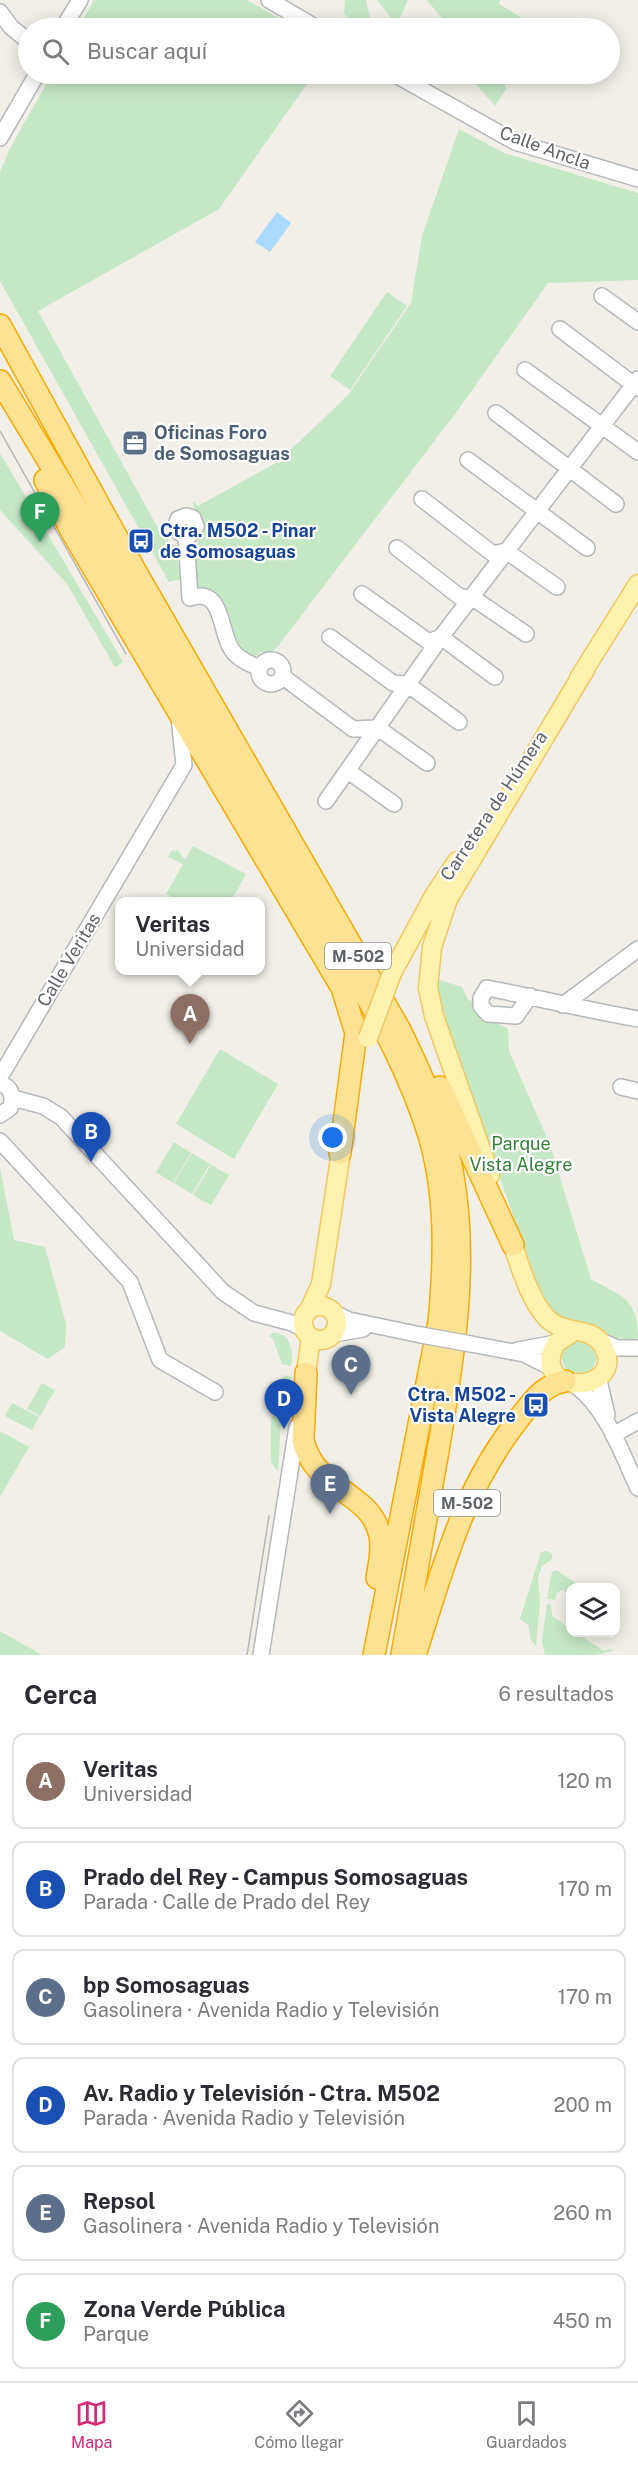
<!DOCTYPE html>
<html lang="es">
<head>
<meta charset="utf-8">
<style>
	body { margin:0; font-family:"Public Sans",sans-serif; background:#f2f2f3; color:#2b2b33 }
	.controls { position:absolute; right:18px; bottom:18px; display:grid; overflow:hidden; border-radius:12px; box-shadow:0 3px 15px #0003 }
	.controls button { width:54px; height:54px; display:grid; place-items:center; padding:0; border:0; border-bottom:2px solid #e1e1e2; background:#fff; color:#2b2b33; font:30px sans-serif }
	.you { position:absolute; left:333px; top:1138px; width:21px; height:21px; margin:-15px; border:4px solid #fff; border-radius:50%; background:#1a73e8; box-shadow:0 0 0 9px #1a73e833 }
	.badge { display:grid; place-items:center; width:39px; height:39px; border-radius:50%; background:#db2777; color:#fff; font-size:20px; font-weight:700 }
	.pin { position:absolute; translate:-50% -50px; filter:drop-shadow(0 2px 3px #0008) }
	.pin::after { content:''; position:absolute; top:32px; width:21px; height:18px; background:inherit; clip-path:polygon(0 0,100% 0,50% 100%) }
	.popup { position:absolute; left:115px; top:897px; width:150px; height:78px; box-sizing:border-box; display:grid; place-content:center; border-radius:12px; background:#fff; filter:drop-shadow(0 2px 4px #0005); font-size:20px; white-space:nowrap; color:#7c7c81 }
	.popup b { font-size:22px; color:#2b2b33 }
	.popup::after { content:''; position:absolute; left:50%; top:100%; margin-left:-12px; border:12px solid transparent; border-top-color:#fff }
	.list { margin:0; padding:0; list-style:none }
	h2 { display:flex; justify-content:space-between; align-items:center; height:78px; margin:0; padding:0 24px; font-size:26px }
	h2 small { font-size:20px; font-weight:400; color:#7c7c81 }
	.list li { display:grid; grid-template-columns:39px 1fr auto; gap:18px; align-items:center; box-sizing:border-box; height:96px; margin:0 12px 12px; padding:0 12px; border:2px solid #e1e1e2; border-radius:12px }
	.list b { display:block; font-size:22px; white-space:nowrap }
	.list p { margin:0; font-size:20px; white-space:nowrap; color:#7c7c81 }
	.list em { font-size:20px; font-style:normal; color:#7c7c81 }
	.icon { flex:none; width:33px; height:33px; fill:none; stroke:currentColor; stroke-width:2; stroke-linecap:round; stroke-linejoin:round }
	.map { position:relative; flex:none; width:638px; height:1655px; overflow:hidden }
	.search { position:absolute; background:#fff; box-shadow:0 3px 15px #0003; left:18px; right:18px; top:18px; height:66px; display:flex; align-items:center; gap:15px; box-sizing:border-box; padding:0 21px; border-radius:33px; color:#7c7c81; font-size:22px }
	.sheet { height:726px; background:#fff }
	nav { display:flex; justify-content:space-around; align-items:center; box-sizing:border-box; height:84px; border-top:2px solid #e1e1e2; background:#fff; font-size:16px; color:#7c7c81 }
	nav a { display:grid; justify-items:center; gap:3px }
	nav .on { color:#db2777 }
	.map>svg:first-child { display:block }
</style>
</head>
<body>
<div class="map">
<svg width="638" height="1655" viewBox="0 0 638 1655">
	<rect width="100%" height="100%" fill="#f1efe8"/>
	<!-- green -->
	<path fill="#c5e8c5" d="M94,0h153l49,28h-218z
		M345,0h21l6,28h-12l-16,-14z
		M377,0h31l-11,24h-1z
		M427,0h73l-1,4 39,24h-88z
		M52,74h262l-95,135 -181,102 121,219 16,17 6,32 -12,3 -169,-301v-109l10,-24z
		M467,74h36l3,15 -11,17z
		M459,129l45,24 134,40v87l-90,3 -90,127 -180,236 -6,6h-12l-8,8 -56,-68 -2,-42 9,-18 -2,-14 -7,-8 -1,-9 5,5 80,-44 70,-67 63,-92 11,-67z
		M387,292l20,14 -57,84 -20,-14z
		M0,453l123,209 -8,5 -48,-83 -67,-74z
		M193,846l53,28 -15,27h-52l-13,-7 17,-30 -15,-7 4,-7 3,2 2,-3 8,11z
		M433,978l29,9 6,13 9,2 7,14 24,13 1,22 41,94 41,134c31,18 47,19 47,59l-9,2 -17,-3 -16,-12 -36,-8 -17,-17 -112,-317z
		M220,1049l58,35 -44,75 -58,-35z
		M174,1142l17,11 -18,30 -17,-11z
		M192,1153l18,11 -18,30 -18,-11z
		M211,1165l18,10 -18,30 -18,-10z
		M0,1168l14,72 31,7 21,77 -1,23 -17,12 -48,-28z
		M273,1333c18,0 21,18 18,33l-9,-2 -9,-25 -4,-3z
		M562 1358a17 17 0 1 1 34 0a17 17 0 1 1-34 0Z
		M284,1375l8,2 -8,24h-2l-4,71 -7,-10v-41z
		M42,1383l13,7 -15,26 -13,-7z
		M12,1403l27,14 -7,13 -27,-14z
		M0,1431l29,16 -29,50z
		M547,1551l5,3v5l-10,7 -4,12 2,24 -4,44 -6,-8 -1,-12 -9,-7 21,-67z
		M556,1570l26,17 -12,1v6l-8,-4 -5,3 -2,7 -8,-1 5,-27z
		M547,1604l4,1 1,11 18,13v3l6,1 28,18 8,-2v2l-16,4h-51l-3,-14z
		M0,1631l42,24h-42z"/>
	<!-- water -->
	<path fill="#aadaff" d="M277,212l14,11 -21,29 -15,-10z"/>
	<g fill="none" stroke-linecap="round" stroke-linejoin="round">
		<!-- minor casing -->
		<g stroke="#b5b8bc" stroke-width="18">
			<path id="minor" d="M269,0l48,28
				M0,12l11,15 17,14
				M63,28l17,-28
				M394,74l121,68 123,37
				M0,138l37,-64
				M602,296l36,26
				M560,329l78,59
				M525,370l113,82
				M496,413l120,91
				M468,460l119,88
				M422,499l71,55 13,-3 51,36
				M186,516l-8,3 -2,7 2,6 8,4
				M186,516l7,2 3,8 -3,7 -7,3
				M186,536l4,62c34,-12 29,34 42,52 6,9 17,14 28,18
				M397,548l63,49 13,1 53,36
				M362,594l67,48 12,-5 54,40
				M330,637l63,46 14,1 52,38
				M259 672a12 12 0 1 1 24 0a12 12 0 1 1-24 0Z
				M282,676l71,53 25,-1 49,35
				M348,771l46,33
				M326,801l115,-164 197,-258
				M530,996l-14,20 -28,-2 -7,-8v-8l6,-10c51,10 100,22 151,31
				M563,1005l75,-56
				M0,1077l184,-312 -5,-48
				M0,1083c11,4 15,14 10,25l-10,7
				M621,1087l17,4
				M13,1098l30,8 18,11 162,175 31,21 38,10 13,7
				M0,1141l130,141 30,78 55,32
				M334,1313l15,7 72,15
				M334,1334l29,-5
				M599,1340l18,8h21
				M471,1344l53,10 30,15
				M518,1350l38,-7
				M598,1376l9,39
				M575,1385c32,24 46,67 63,103
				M613,1435l25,-14
				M261,1655l36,-228"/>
		</g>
		<!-- major casing -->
		<g stroke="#f2c960" stroke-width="21">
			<path id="major" d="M579,678l59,-94
				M392,973l43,-79 22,-33
				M490,1175l-56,-159 -6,-28 4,-41 16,-48 138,-231
				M509,1233c8,24 22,76 44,90 15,11 38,4 49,21 30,50 -76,55 -46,-1l17,-11
				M303 1323a17 17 0 1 1 34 0a17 17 0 1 1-34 0Z
				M310,1308l11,-24 22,-145
				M306,1373l5,-36"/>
		</g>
		<!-- highway casing -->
		<g stroke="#f9ab00" stroke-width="24">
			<path id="highway" d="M0,325l136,247 264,458c22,45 42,90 52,140 17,92 2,184 -13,275 -12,70 -24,140 -37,210
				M0,381c95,157 190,315 283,474 51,88 114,180 145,277 19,61 17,127 11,190l-65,333
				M45,480l28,54 269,454 14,45 -16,120
				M440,1087l73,158
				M306,1373l-3,67c11,50 69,52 77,96 3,14 -1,29 -3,42
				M415,1655c29,-89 46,-163 105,-238 13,-16 23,-32 45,-36"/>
		</g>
		<!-- minor -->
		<use href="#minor" stroke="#fff" stroke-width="15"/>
		<!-- major -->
		<use href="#major" stroke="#fff2af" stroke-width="18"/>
		<!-- highway -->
		<use href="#highway" stroke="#fde293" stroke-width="21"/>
		<!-- tram -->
		<path stroke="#b6b7b8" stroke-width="1.5" d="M0,431l126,223
			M247,1655l22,-139"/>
		<!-- minor-bridge casing -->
		<g stroke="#b5b8bc" stroke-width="18" stroke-linecap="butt">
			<path id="minor-bridge" d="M421,1335l50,9"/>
		</g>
		<!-- major-bridge casing -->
		<g stroke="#f2c960" stroke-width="21" stroke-linecap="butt">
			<path id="major-bridge" d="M368,1038l24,-65"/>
		</g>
		<!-- minor-bridge -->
		<use href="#minor-bridge" stroke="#fff" stroke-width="15"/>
		<!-- major-bridge -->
		<use href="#major-bridge" stroke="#fff2af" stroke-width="18"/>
	</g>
	<!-- icons -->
	<defs>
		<g id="office-square" transform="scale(1.35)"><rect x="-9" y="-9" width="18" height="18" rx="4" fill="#5c6f8a" stroke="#fff"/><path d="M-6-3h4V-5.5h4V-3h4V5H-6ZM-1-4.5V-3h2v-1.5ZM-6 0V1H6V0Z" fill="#fff"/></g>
		<g id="bus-square" transform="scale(1.35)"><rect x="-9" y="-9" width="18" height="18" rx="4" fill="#1a4fb4" stroke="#fff"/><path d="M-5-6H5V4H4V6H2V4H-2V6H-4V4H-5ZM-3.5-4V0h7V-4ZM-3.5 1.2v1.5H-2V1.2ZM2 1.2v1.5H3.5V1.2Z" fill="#fff"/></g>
	</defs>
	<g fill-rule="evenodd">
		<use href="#office-square" x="135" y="443"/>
		<use href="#bus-square" x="141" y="541"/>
		<use href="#bus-square" x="536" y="1405"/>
	</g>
	<g text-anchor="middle" stroke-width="4.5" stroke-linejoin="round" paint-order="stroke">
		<!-- shield labels -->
		<g fill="#fff" stroke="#8f9295" stroke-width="1.5">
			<rect x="325" y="943" width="66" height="26" rx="4.5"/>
			<rect x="434" y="1490" width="66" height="26" rx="4.5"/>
		</g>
		<g font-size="16" font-weight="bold" fill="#5f6368">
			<text x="358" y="962">M-502</text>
			<text x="467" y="1509">M-502</text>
		</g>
		<!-- street labels -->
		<g font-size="18" fill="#5f6368" stroke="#fff">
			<text transform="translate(545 148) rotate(20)" y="6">Calle Ancla</text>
			<text transform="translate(494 806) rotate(-56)" y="6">Carretera de Húmera</text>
			<text transform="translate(69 960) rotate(-59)" y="6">Calle Veritas</text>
		</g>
		<!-- service labels -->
		<g font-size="18" font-weight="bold" fill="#4e5e75" stroke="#fff" text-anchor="start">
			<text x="154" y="439">Oficinas Foro<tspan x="154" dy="21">de Somosaguas</tspan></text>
		</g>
		<!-- transit labels -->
		<g font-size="18" font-weight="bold" fill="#164399" stroke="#fff" text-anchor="start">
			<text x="160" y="537">Ctra. M502 - Pinar<tspan x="160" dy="21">de Somosaguas</tspan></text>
			<text x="516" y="1401" text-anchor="end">Ctra. M502 -<tspan x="516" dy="21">Vista Alegre</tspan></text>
		</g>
		<!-- park labels -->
		<g font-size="18" fill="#348238" stroke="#fff">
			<text x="521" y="1150">Parque<tspan x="521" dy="21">Vista Alegre</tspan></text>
		</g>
	</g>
</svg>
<div class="controls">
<button><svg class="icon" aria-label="layers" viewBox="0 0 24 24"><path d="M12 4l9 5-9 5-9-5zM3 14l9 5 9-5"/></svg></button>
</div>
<div class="you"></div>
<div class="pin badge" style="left:190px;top:1044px;background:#8d6e63">A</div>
<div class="popup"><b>Veritas</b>Universidad</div>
<div class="pin badge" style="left:91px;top:1162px;background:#1a4fb4">B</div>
<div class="pin badge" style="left:351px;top:1395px;background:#5c6f8a">C</div>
<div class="pin badge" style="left:284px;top:1429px;background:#1a4fb4">D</div>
<div class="pin badge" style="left:330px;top:1514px;background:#5c6f8a">E</div>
<div class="pin badge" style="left:40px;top:542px;background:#2e9e5b">F</div>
<div class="search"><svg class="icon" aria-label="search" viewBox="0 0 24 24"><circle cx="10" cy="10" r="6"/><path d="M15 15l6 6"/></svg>Buscar aquí</div>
</div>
<section class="sheet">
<h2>Cerca<small>6 resultados</small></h2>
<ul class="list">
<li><span class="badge" style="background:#8d6e63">A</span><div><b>Veritas</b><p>Universidad</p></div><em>120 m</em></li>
<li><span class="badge" style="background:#1a4fb4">B</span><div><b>Prado del Rey - Campus Somosaguas</b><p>Parada · Calle de Prado del Rey</p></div><em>170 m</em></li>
<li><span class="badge" style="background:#5c6f8a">C</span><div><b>bp Somosaguas</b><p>Gasolinera · Avenida Radio y Televisión</p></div><em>170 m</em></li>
<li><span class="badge" style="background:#1a4fb4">D</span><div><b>Av. Radio y Televisión - Ctra. M502</b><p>Parada · Avenida Radio y Televisión</p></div><em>200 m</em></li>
<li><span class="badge" style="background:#5c6f8a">E</span><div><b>Repsol</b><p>Gasolinera · Avenida Radio y Televisión</p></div><em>260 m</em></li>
<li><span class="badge" style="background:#2e9e5b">F</span><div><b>Zona Verde Pública</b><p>Parque</p></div><em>450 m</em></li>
</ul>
</section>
<nav>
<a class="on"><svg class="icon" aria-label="map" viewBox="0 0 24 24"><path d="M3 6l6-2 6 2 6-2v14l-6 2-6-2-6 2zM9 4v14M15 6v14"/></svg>Mapa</a>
<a><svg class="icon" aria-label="directions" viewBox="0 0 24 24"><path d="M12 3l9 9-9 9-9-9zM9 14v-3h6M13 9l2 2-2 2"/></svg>Cómo llegar</a>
<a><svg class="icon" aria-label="saved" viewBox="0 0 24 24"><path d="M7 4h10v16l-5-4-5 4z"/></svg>Guardados</a>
</nav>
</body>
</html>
